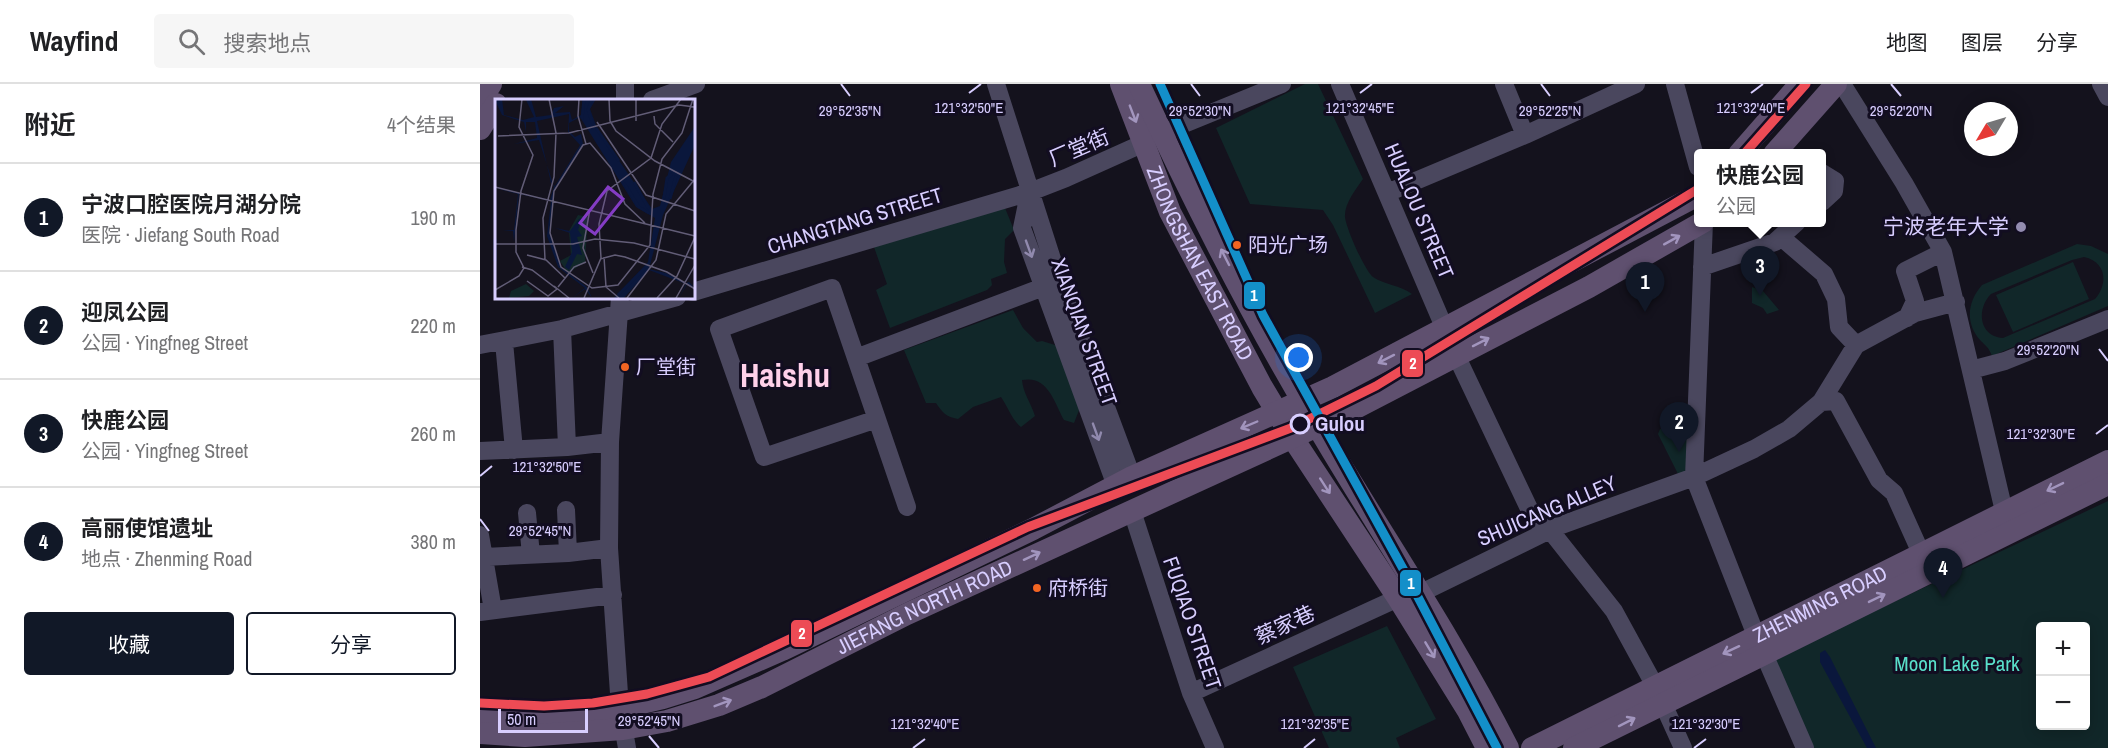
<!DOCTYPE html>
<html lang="zh">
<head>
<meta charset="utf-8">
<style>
	body { margin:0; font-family:"Archivo Narrow","Noto Sans SC",sans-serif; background:#f6f6f6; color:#202124 }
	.controls { position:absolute; right:18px; bottom:18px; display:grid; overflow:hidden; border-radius:6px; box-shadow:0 3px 15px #0003 }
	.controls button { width:54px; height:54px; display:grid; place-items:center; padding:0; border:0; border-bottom:2px solid #e0e0e0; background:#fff; color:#202124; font:30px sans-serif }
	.compass { position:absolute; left:1484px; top:18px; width:54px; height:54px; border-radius:50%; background:#fff; box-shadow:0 3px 15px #0003; rotate:232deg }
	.scale { position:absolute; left:18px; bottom:15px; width:90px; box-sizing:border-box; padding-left:6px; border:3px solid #d8ceff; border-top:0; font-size:16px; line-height:21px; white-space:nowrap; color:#d8ceff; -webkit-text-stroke:4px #120d21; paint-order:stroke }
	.you { position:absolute; left:819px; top:274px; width:21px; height:21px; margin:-15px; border:4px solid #fff; border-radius:50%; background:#1a73e8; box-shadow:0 0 0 9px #1a73e833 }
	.badge { display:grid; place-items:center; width:39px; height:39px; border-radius:50%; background:#111827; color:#fff; font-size:20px; font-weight:700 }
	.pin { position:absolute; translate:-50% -50px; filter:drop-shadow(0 2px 3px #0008) }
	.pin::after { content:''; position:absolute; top:32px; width:21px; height:18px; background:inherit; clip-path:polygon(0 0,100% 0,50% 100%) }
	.popup { position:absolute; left:1214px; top:65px; width:132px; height:78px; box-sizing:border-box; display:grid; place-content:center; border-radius:6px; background:#fff; filter:drop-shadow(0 2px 4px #0005); font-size:20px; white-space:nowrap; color:#757577 }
	.popup b { font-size:22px; color:#202124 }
	.popup::after { content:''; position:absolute; left:50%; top:100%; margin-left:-12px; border:12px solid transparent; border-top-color:#fff }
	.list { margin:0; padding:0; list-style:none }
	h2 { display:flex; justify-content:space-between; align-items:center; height:78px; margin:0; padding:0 24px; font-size:26px }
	h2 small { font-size:20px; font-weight:400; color:#757577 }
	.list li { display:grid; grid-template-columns:39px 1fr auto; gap:18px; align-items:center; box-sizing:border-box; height:108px; padding:0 24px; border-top:2px solid #e0e0e0 }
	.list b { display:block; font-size:22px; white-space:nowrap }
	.list p { margin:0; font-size:20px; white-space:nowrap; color:#757577 }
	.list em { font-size:20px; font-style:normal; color:#757577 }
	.actions { display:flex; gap:12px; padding:18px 24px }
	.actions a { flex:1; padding:14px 0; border:2px solid #111827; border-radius:6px; text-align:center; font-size:21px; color:#111827 }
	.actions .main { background:#111827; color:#fff }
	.icon { flex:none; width:33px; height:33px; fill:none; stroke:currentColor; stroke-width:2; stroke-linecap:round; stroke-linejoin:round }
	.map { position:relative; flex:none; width:1628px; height:664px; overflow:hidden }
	header { display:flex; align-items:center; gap:36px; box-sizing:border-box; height:84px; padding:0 30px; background:#fff; border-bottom:2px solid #e0e0e0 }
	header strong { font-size:28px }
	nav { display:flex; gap:33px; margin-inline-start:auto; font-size:21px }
	.search { width:420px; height:54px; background:#f6f6f6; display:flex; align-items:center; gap:15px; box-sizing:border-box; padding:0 21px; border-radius:6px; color:#757577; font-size:22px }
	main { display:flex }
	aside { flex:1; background:#fff }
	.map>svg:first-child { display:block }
</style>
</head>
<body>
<header>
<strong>Wayfind</strong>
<div class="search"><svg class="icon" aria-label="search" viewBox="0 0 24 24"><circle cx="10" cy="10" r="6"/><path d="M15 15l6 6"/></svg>搜索地点</div>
<nav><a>地图</a><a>图层</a><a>分享</a></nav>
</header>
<main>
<aside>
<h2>附近<small>4个结果</small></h2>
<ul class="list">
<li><span class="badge">1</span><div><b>宁波口腔医院月湖分院</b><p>医院 · Jiefang South Road</p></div><em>190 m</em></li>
<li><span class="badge">2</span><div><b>迎凤公园</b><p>公园 · Yingfneg Street</p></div><em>220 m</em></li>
<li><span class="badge">3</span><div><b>快鹿公园</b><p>公园 · Yingfneg Street</p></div><em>260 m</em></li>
<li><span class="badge">4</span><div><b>高丽使馆遗址</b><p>地点 · Zhenming Road</p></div><em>380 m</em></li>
</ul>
<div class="actions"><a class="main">收藏</a><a>分享</a></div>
</aside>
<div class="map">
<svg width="1628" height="664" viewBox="0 0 1628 664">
	<rect width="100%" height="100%" fill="#14121d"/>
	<!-- green -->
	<path fill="#112729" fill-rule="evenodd" d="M825,0h13l45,95c-7,10 -19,25 -18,38 1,11 20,54 28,60 12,8 27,8 39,17l-37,19 -42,-88 -10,-15 -73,-6 -34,-76z
		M525,124l9,22 -9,9 -1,23 3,11 -16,6 1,6 -5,5 -97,38 -14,-38 11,-6 -13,-37z
		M1597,160l14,2 17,8v52l-116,50c-3,-8 -5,-9 -11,-15 -16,-17 -14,-39 1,-56zM1604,173c23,5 24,27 11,42l-92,39c-24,-1 -27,-29 -12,-44l81,-34z
		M1593,178l16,37 -76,33 -17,-37z
		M1272,203l11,4 16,19 -12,4 -4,-6 -11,-5z
		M533,226l10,18 14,14 5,-1 13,4 8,10 20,45 -9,23 -10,-3c-10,-18 -16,-45 -42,-40 1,13 9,23 13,36l-14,11c-9,-7 -13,-20 -20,-30l-28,10 -15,12c-12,-2 -16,-7 -22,-16h-10l-22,-53z
		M1180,345l31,6v34l-12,7 -21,-42z
		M1628,417v247h-298l-38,-89zM1560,542h46v100h-46z
		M907,542l49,93 -40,19 4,10h-71l-36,-81z"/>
	<!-- water -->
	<path fill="#0a173c" d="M1345,566l5,7 46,91h-9l-47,-86v-9z"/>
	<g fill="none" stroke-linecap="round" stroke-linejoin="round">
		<!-- minor -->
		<path stroke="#4a475e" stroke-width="18" d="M145,0v16
			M516,0l63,197 73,196
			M860,0l116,271 78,164 16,11 64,81 41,75 28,62
			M1024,0l21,51
			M1195,0l23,83
			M1362,0l62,99 39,69 64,272
			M1621,0l7,13
			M172,16l44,-16
			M682,49l120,-49
			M1342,89l13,8 -1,10 -12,11
			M907,109l138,-58 111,-51
			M549,110l-7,34 94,258
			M1224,138l-10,255 63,161 48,110
			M1301,153l43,37 12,25 3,28 17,18
			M1222,183l73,-25 22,-20
			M213,208l337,-100 36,-14 78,-35
			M140,213l-10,145 -1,106 11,160 7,40
			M1427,234l8,-17 -10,-30 38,-19
			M82,245l5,118
			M24,258l10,108
			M0,261l82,-16 115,-32
			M376,274l198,-75
			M1491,286l34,-9 103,-42
			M1341,318l15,-1 43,79 15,13 27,60
			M397,335l-113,38 -45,-128 113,-41c25,73 50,146 75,219
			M0,367l87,-4 43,-5
			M86,426l2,43
			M652,427l59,182 24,55
			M47,429l4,42
			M0,451l13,75
			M4,473l84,-4 41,-5
			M941,509l135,-66 138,-50 60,-28 35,-20 32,-27 35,-57 59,-32 41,-11
			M0,528l133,-17
			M711,609l207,-95"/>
		<!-- major -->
		<g stroke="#5f506f" stroke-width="22">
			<path id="s1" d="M641,0l49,128 92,175 30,50 106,161 70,113 19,37"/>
			<path d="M659,0c54,117 113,233 179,343 63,107 134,210 190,321"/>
			<path d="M0,17l11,-17"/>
			<path d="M0,45l16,-25"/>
			<path d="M1259,70l61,-70"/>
			<path d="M1294,70l62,-70"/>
			<path d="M0,628l44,3 96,-7 43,-10 32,-10 87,-38 251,-121 99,-52 201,-90 365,-192"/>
			<path id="s2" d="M0,649l45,3 98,-7 44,-8 52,-16 43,-18 145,-73 441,-202 241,-125 114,-65"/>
			<path id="s3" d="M1052,664l576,-287"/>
			<path d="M1094,664l534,-264"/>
		</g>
		<!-- metro-1 casing -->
		<g stroke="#120d21" stroke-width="14">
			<path id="metro-1" d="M1264,70l62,-70
				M0,619l64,3 49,-3 54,-9 62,-17 319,-150 263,-99 85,-42 322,-197"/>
		</g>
		<!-- metro-2 casing -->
		<g stroke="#120d21" stroke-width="14">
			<path id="metro-2" d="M680,0l103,231 144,261 90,172"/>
		</g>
		<!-- metro-1 -->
		<use href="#metro-1" stroke="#ed4b55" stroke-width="9"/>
		<!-- metro-2 -->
		<use href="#metro-2" stroke="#138fc9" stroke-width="9"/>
	</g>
	<!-- one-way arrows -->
	<defs><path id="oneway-shaft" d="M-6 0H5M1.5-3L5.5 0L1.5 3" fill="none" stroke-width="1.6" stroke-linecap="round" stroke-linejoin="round" transform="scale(1.5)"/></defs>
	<g stroke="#a295be">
		<use href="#oneway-shaft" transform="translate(653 30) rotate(69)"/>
		<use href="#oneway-shaft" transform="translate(1192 156) rotate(-29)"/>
		<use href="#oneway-shaft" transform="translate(745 173) rotate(-117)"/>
		<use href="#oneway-shaft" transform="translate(1001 258) rotate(-27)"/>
		<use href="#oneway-shaft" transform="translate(906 275) rotate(153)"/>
		<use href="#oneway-shaft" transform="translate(769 341) rotate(157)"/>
		<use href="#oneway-shaft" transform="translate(845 402) rotate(57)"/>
		<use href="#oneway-shaft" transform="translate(1575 403) rotate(154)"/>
		<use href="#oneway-shaft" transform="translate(552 472) rotate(-25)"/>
		<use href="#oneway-shaft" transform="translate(1397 514) rotate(-26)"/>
		<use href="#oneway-shaft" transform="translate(950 566) rotate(59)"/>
		<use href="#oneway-shaft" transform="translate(1251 566) rotate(155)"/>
		<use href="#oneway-shaft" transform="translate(243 619) rotate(-21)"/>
		<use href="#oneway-shaft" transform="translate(1147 638) rotate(-27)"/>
	</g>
	<g stroke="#918aae">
		<use href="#oneway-shaft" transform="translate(549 165) rotate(70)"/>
		<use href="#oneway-shaft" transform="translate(616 348) rotate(70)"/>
	</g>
	<!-- ticks -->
	<path fill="none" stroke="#d8ceff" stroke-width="2" d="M361,0l9,12M711,0l9,12M1061,0l9,12M1411,0l10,12M489,9l12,-9M880,9l12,-9M1271,9l12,-9M1619,265l9,12M1616,350l12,-9M0,392l12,-10M0,435l9,12M169,652l10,12M433,664l12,-9M824,664l11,-9M1214,664l12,-9"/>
	<!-- markers -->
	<circle fill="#938cb0" stroke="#120d21" stroke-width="2" cx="1541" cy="143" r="6"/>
	<g fill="#f26522" stroke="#120d21" stroke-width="2">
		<circle cx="757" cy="161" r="5"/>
		<circle cx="145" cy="283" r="5"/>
		<circle cx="557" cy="504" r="5"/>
	</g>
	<circle fill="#120d21" stroke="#d8ceff" stroke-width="3" cx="820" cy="340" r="9"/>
	<g text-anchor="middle" stroke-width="6" stroke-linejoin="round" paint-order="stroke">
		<!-- bus labels -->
		<g font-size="20" fill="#d8ceff" stroke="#120d21" text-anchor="start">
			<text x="768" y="168">阳光广场</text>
			<text x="156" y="290">厂堂街</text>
			<text x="568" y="511">府桥街</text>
		</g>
		<!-- street labels -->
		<g font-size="21" fill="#d8ceff" stroke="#120d21">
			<text transform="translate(599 64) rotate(-23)" y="7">厂堂街</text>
			<text transform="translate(939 127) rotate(67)" y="7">HUALOU STREET</text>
			<text transform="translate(375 137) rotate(-17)" y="7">CHANGTANG STREET</text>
			<text dy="7" stroke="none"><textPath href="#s1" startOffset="196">ZHONGSHAN EAST ROAD</textPath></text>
			<text transform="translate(604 248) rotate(70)" y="7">XIANQIAN STREET</text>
			<text transform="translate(1067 427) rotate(-23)" y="7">SHUICANG ALLEY</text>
			<text dy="7" stroke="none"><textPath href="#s3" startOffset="322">ZHENMING ROAD</textPath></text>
			<text dy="7" stroke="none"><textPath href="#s2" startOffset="470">JIEFANG NORTH ROAD</textPath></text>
			<text transform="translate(712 539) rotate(71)" y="7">FUQIAO STREET</text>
			<text transform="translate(805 541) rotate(-25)" y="7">蔡家巷</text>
		</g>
		<!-- poi labels -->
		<g font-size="21" fill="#d8ceff" stroke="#120d21" text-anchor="end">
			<text x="1529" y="150">宁波老年大学</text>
		</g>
		<!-- stop labels -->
		<g font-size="21" font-weight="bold" fill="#d8ceff" stroke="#120d21" text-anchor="start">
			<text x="835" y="347">Gulou</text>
		</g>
		<!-- park labels -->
		<g font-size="21" fill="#59dfca" stroke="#120d21">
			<text x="1477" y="587">Moon Lake Park</text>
		</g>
		<!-- town labels -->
		<g font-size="33" font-weight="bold" fill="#ffd0ea" stroke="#120d21">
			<text x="305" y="303">Haishu</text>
		</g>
	</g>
	<!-- overview -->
	<g transform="translate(15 15)">
		<rect width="200" height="200" fill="#14121d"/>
		<path d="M83,116l10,2 -3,45 -17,11 -8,-12 11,-6 -2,-24zM31,185l8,7 -5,5 -20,2 2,-7z" fill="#112729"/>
		<path d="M7,0l2,16 19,5 11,-3 -8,-17 5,-1 5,18 15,-2 3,-7 10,-2 -9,7 15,-1 2,8 9,-5 2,-16h13l-6,10 7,19 55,81 8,-3 11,-44 23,-34v19l-31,68 -14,54 17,4 20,10 3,-1 5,5 -7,-3 -8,14 7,-14 -37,-14 -25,28h-10l34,-36 7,-44 -19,-11 -56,-90 -11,6v8l6,6 6,-3 2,10 -29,46 -5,42 12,36 26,19 5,11 -7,-9 -13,9 13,-10 -27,-21 -11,-31 4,-35 -32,-7 -5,48 -1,-11 -10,-1h11l4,-36 -23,-6 55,12 4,-13 -15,-47 -25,4 23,-6 -2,-16h-9v10l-2,-10 -22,-7 -7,-15zM74,15l-1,18 12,13 -25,41 -4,-3 -14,-62zM87,119l-4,12 4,6 -5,1 5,18 -5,-1 -8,16 -4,-3 7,-15 -2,-19 -15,-5 15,3 9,-12 3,-1h5z" fill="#0a173c" fill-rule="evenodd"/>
		<path fill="none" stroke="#0a173c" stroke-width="3" d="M97,0l-4,11 5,14M87,20l2,-20M101,29l23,33M139,83l15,27M129,84l15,24 10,6M169,99l3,-20 5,-4M175,100l6,-23M0,140v22M123,196l27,-27"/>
		<path fill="none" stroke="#625d77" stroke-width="1.5" d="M54,0l7,34M84,0l-1,17 8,28M114,0l1,22 6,10 39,30 40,21M159,17l1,8 18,18M141,22v-22M102,23l49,73 49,16M3,37l71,-3 110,-28 16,2M0,88l200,49M95,110l-7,39 10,25M150,124l-20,-19 -14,-36 -21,-25 -7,2 -29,46 -4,42 11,34 31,21 26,-3 32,-40 3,-51 9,-35 20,-26 11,-34M0,145h78l22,-5 39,4 61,16M32,156l19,5 19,18M109,158l2,30 13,11M50,160l-2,-41 11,-41 2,-44M105,160l15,-4 10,2 42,15 28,17M27,168l10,3 25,19 -9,7 -21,-15M59,187l15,12M63,188l16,-20 12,-5M0,191l24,-14 5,-8 -8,-16v-22l5,-39 12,-36 -14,-28 3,-28M89,199l17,-40 -2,-34 8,-33 44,-33 11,-34 19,-25M132,199l29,-38 10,-46 29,-35M162,199l20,-22 18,-39M181,199l19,-33"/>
		<path fill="#843cc5" fill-opacity="0.15" stroke="#843cc5" stroke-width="3" d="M113,88l15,12 -28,35 -15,-11z"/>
		<rect width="200" height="200" fill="none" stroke="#d8ceff" stroke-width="3"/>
	</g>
	<g font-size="15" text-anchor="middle" fill="#d8ceff" stroke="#120d21" stroke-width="6" stroke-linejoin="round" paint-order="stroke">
		<text x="489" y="29">121°32'50"E</text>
		<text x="880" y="29">121°32'45"E</text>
		<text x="1271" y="29">121°32'40"E</text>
		<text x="370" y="32">29°52'35"N</text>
		<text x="720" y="32">29°52'30"N</text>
		<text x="1070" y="32">29°52'25"N</text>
		<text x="1421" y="32">29°52'20"N</text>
		<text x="1568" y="271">29°52'20"N</text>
		<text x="1561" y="355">121°32'30"E</text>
		<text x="67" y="388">121°32'50"E</text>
		<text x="60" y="452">29°52'45"N</text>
		<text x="169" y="642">29°52'45"N</text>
		<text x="445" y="645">121°32'40"E</text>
		<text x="835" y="645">121°32'35"E</text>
		<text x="1226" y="645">121°32'30"E</text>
	</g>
	<g stroke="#120d21" stroke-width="2">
		<rect x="763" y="197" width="23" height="29" rx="6" fill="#138fc9"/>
		<rect x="921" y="265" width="23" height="29" rx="6" fill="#ed4b55"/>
		<rect x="919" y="485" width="23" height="28" rx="6" fill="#138fc9"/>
		<rect x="310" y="535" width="23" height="29" rx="6" fill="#ed4b55"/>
	</g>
	<g font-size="16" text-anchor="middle" font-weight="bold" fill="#fff">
		<text x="774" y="217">1</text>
		<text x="933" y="285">2</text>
		<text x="931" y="505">1</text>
		<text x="322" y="555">2</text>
	</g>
</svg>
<div class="controls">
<button>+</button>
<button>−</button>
</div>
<svg class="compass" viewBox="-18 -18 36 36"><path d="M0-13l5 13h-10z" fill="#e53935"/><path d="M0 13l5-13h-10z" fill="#757577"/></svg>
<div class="scale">50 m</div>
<div class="you"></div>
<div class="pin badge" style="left:1165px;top:228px">1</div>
<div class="pin badge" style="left:1199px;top:368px">2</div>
<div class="pin badge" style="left:1280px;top:212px">3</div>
<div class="popup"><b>快鹿公园</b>公园</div>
<div class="pin badge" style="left:1463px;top:514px">4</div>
</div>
</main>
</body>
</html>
